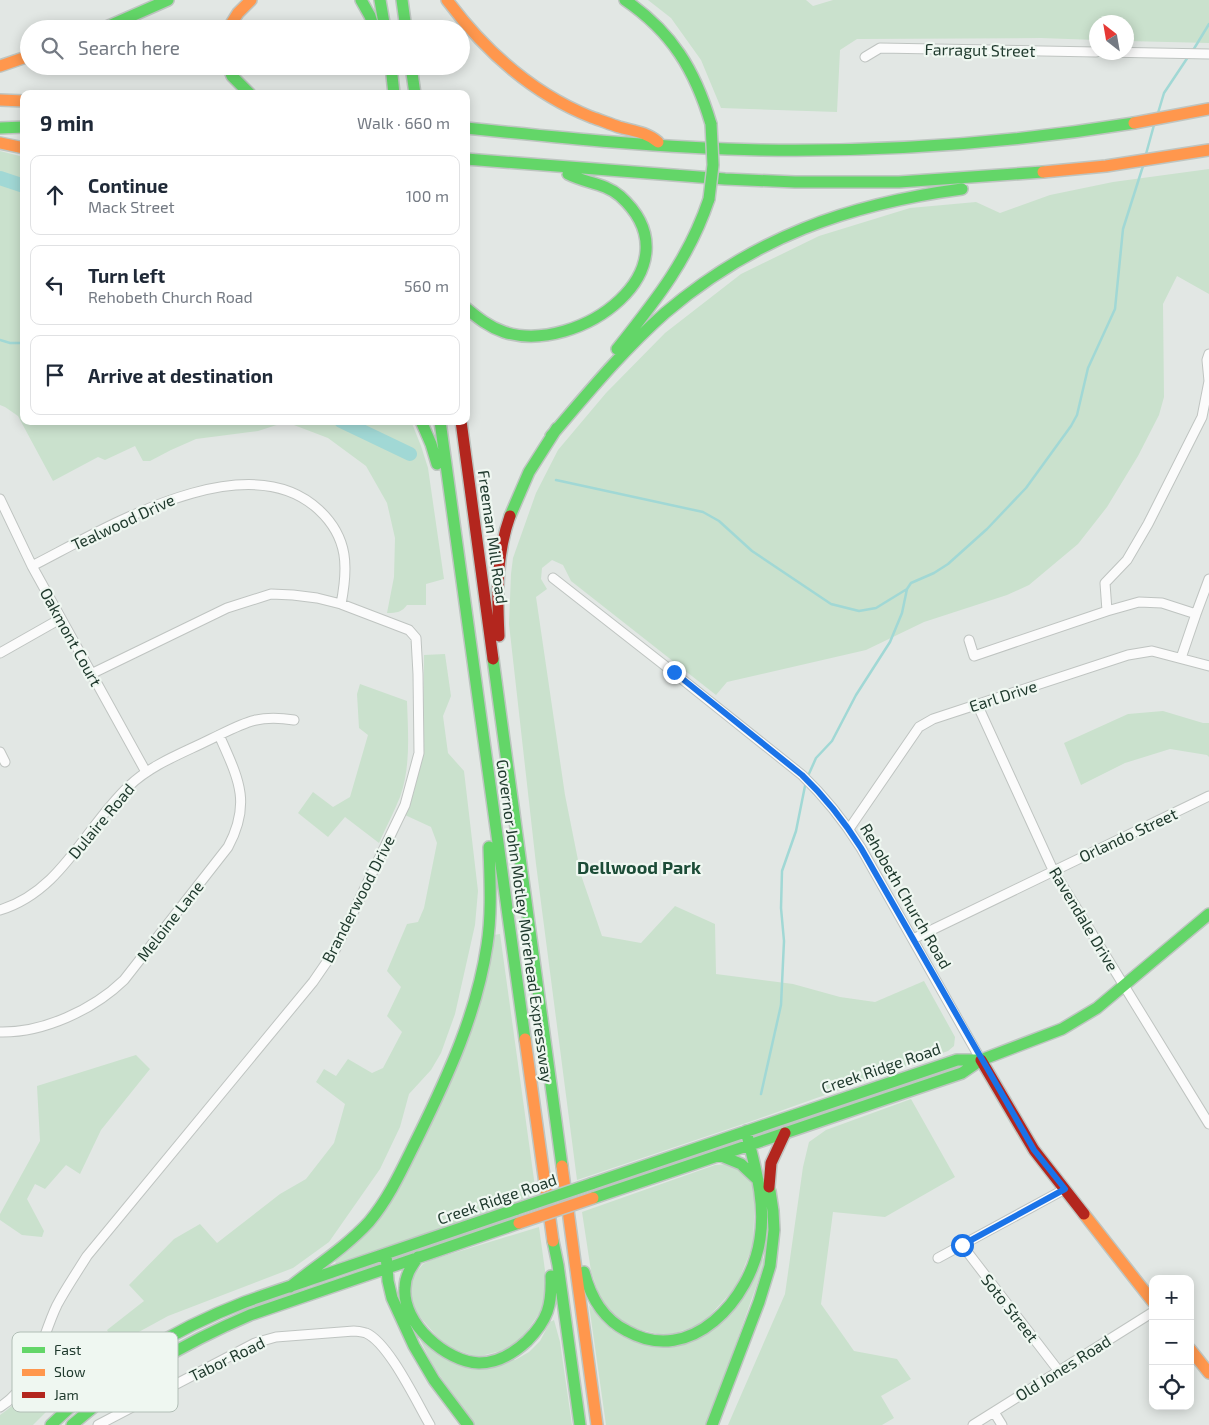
<!DOCTYPE html>
<html lang="en">
<head>
<meta charset="utf-8">
<style>
	body { margin:0; font-family:"Exo 2",sans-serif; background:#f6f6f7; color:#1f2937 }
	.controls { position:absolute; right:15px; bottom:15px; display:grid; overflow:hidden; border-radius:10px; box-shadow:0 2px 12px #0003 }
	.controls button { width:45px; height:45px; display:grid; place-items:center; padding:0; border:0; border-bottom:1px solid #e0e1e3; background:#fff; color:#1f2937; font:25px sans-serif }
	.compass { position:absolute; left:1089px; top:15px; width:45px; height:45px; border-radius:50%; background:#fff; box-shadow:0 2px 12px #0003; rotate:329deg }
	.stop { position:absolute; width:15px; height:15px; margin:-11px; border:4px solid #1a73e8; border-radius:50%; background:#fff }
	.stop.end { background:#1a73e8; border-color:#fff; box-shadow:0 1px 5px #0008 }
	.list { margin:0; padding:0; list-style:none }
	h2 { display:flex; justify-content:space-between; align-items:center; height:65px; margin:0; padding:0 20px; font-size:21px }
	h2 small { font-size:16px; font-weight:400; color:#747a83 }
	.list li { display:grid; grid-template-columns:32px 1fr auto; gap:15px; align-items:center; box-sizing:border-box; height:80px; margin:0 10px 10px; padding:0 10px; border:1px solid #e0e1e3; border-radius:10px }
	.list b { display:block; font-size:19px; white-space:nowrap }
	.list p { margin:0; font-size:16px; white-space:nowrap; color:#747a83 }
	.list em { font-size:16px; font-style:normal; color:#747a83 }
	.icon { flex:none; width:28px; height:28px; fill:none; stroke:currentColor; stroke-width:2; stroke-linecap:round; stroke-linejoin:round }
	.map { position:relative; flex:none; width:1209px; height:1425px; overflow:hidden }
	.search { position:absolute; background:#fff; box-shadow:0 2px 12px #0003; left:20px; top:20px; width:450px; height:55px; display:flex; align-items:center; gap:12px; box-sizing:border-box; padding:0 18px; border-radius:28px; color:#747a83; font-size:19px }
	.panel { position:absolute; background:#fff; box-shadow:0 2px 12px #0003; left:20px; top:90px; width:450px; height:335px; border-radius:10px }
	.map>svg:first-child { display:block }
</style>
</head>
<body>
<div class="map">
<svg width="1209" height="1425" viewBox="0 0 1209 1425">
	<rect width="100%" height="100%" fill="#e2e7e4"/>
	<!-- green -->
	<path fill="#cae1cd" d="M648,0h158l7,6 20,-6h376v43l-82,-2 -1,-19h-30v18l-55,-2 -184,1 -17,11 -3,62 -116,-4 -20,-48 -30,-42z
		M0,151l24,6v264h387l10,25 7,22 16,111 -18,5v21h-19c-5,7 -10,8 -20,8l7,-36 1,-39 -8,-35 -21,-37 -38,-28 -42,-16 -28,9 -62,8 -25,11 -21,11h-7l-8,-15 -30,14 -7,-3 -45,24 -35,-65 -13,-9 -5,-2z
		M1209,169v125l-32,-18 -14,28 1,93 -5,18 -21,41 -31,51 -29,37 -49,41 -22,10 -83,27 -58,28 -139,32 -11,13 -145,-114 -8,-16 -11,-5 -10,8 -1,11 6,10 -11,8 29,198 16,80 21,61 39,7 34,-37 40,18 1,50 77,10 47,13 35,5 49,-21 31,56 -1,9 -6,5 -193,69 -178,60 -41,-316 -27,-240 2,-50 2,-16 23,-65 22,-43 48,-57 59,-60 76,-59 78,-38 91,-28 66,-6 24,11 50,-18 63,-13z
		M445,654l6,42 -8,20 5,37 16,18 14,120 -3,34 -20,89 -14,39 -10,17 -22,24 -9,33 -20,42 -51,73 -36,26 -125,48 -53,29 -8,-15 37,-29 -15,-16 45,-46 26,-15 17,19 63,-49 26,-15 28,-36 11,-39 -29,-22 8,-13 12,7 12,-17 24,14 11,-5 19,-36 -15,-16 14,-29 -14,-16 20,-47 11,-2 6,-14 13,-65 -6,-16 -26,-12 9,-23 9,-49 1,-88z
		M360,684l47,17c1,31 4,66 -7,96 -6,15 -14,30 -21,46l-34,-26 -17,20 -30,-24 15,-21 20,15 17,-10 18,-62 -9,-7 -2,-34z
		M1163,711l40,12h6v34l-2,-2 -37,-6 -45,14 -44,22 -17,-42 64,-29z
		M500,934l36,260 -47,18 -153,53 -1,-5 17,-13 102,-174 39,-138z
		M136,1055l14,14 -49,61 -21,44 -14,-9 -21,24 -10,-5 -8,15 17,32 -2,6 -20,-2 -22,-15v-6l40,-73 -3,-55z
		M911,1099l44,78 -70,40 -52,-5 -12,92 33,47 43,8 14,20 -30,17 13,22 -12,7h-154l57,-131 18,-127 6,-25 17,-12z
		M727,1164l20,11 8,16 -2,54 -17,42 -34,37 -36,12 -37,-9 -27,-24 -11,-32 -9,-59 133,-47z
		M539,1227l8,58 -2,20 -29,42 -39,10 -32,-11 -31,-36 -4,-24 4,-11 9,-11 8,-4z
		M768,1253l-61,172h-101l-17,-120 23,25 83,10z
		M407,1313l30,39 78,8 14,-8 11,-11 10,-19 4,-2 6,22 12,83h-97l-42,-59z
		M52,1333l30,33v10l-49,49h-33v-10c30,-19 41,-50 52,-82z"/>
	<g fill="none" stroke-linecap="round" stroke-linejoin="round">
		<!-- stream -->
		<path stroke="#a1d8d5" stroke-width="2.5" d="M1192,52l17,-28
			M1158,113l6,-20 24,-36
			M1146,154l8,-29
			M0,340l10,3h14
			M556,480l147,32 16,9 33,30 79,53 28,7 17,-3 31,-19 4,-6 23,-10 14,-9 39,-35 39,-41 45,-62 6,-11 11,-47 27,-59 8,-80 20,-63
			M808,776l8,-18 16,-17 24,-46 34,-53 12,-29 5,-24
			M761,1094l20,-89 3,-64 -3,-33 1,-37 14,-40 10,-50"/>
		<!-- river -->
		<path stroke="#a1d8d5" stroke-width="14" d="M0,178l24,8
			M341,421l69,33"/>
		<!-- street casing -->
		<g stroke="#bfc4c1" stroke-width="11">
			<path id="street" d="M1103,52l106,2
				M865,57l15,-9 216,4
				M1209,354l-2,6 2,21 -7,36 -54,107 -21,36 -22,23 2,28 32,-9 23,1 34,11 13,-35
				M0,499l32,67 114,206
				M32,566c71,-36 214,-125 287,-56 30,28 29,58 22,94
				M553,578l120,94 129,103c23,22 42,46 59,73l120,212
				M969,640l5,16 133,-45
				M0,653l60,-34
				M1181,658l15,-44
				M977,704l76,166 156,254
				M0,752l5,10
				M849,829l70,-102 14,-8 195,-64 24,-4 57,15
				M0,910c62,-19 85,-83 129,-124 23,-22 54,-33 82,-47 33,-16 46,-25 83,-19
				M913,939l296,-143
				M0,1032c43,1 93,-22 124,-52l104,-133c24,-45 10,-69 -9,-112
				M962,1245l96,125
				M938,1258l127,-69
				M0,1407c36,-23 40,-67 57,-102 9,-17 20,-33 30,-49l226,-274 22,-32 70,-145 14,-52 -1,-79 -2,-36 -7,-8 -68,-26 -24,-6 -24,-3 -22,-1 -44,14 -136,66
				M994,1412l8,13
				M98,1425l157,-82 21,-6 78,-6c4,0 8,1 12,2 23,10 51,70 64,92
				M973,1425l180,-113"/>
		</g>
		<!-- fast casing -->
		<g stroke="#bec5c1" stroke-width="14">
			<path id="fast" d="M361,0l9,16 4,13
				M380,0l5,29
				M402,0l4,29
				M625,0c47,32 70,70 86,124
				M102,29l66,-29
				M228,66l4,10 18,18
				M391,66l3,28
				M411,66l4,28
				M0,128l24,-1
				M466,128c98,10 196,20 295,22 125,2 250,-7 373,-27
				M466,159l259,20 70,3h104l144,-10
				M466,308c12,10 23,19 38,24 74,24 196,-64 116,-136 -15,-13 -35,-13 -52,-22
				M617,349c39,-49 72,-90 92,-150
				M421,421l10,23 6,20
				M440,421l85,618
				M551,436c36,-42 72,-86 114,-123 88,-75 183,-109 297,-124
				M510,516l19,-44 28,-44
				M493,659l69,507
				M719,1155l22,9 17,16
				M591,1184l366,-124h24
				M593,1198l369,-125 19,-13 81,-31 35,-21 112,-94
				M553,1241l5,24 22,160
				M386,1254l2,27 4,17 22,48 20,34 34,45
				M418,1257c-7,10 -13,19 -13,31 -3,35 41,74 74,75 18,0 35,-10 48,-22 21,-21 25,-36 24,-65
				M584,1272c7,26 19,47 43,59 64,36 124,-32 133,-92 6,-38 -5,-72 -14,-108
				M290,1287c26,-21 56,-40 79,-65 21,-25 34,-55 49,-85 30,-61 59,-124 69,-192 5,-32 3,-65 2,-98
				M51,1425c56,-55 121,-95 194,-123 30,-11 62,-21 93,-32 60,-20 119,-41 179,-61
				M72,1425c56,-49 110,-81 178,-110l269,-92
				M712,1425l47,-123 11,-36 4,-36 -1,-19 -3,-20"/>
		</g>
		<!-- slow casing -->
		<g stroke="#bec5c1" stroke-width="14">
			<path id="slow" d="M447,0c38,51 84,93 144,117 9,3 19,7 28,10 14,4 28,5 39,15
				M228,29l10,-16 13,-13
				M0,66l29,-10
				M0,100l24,1
				M1134,123l75,-14
				M0,143l24,5
				M1043,172l63,-6 103,-16
				M525,1039l28,202
				M562,1166l35,259
				M1084,1214l69,88
				M1190,1349l19,24"/>
		</g>
		<!-- jam casing -->
		<g stroke="#bec5c1" stroke-width="14">
			<path id="jam" d="M461,421l32,238
				M499,636c-2,-41 -3,-81 11,-120
				M981,1060l53,90 50,64
				M769,1187l2,-24 14,-30"/>
		</g>
		<!-- street -->
		<use href="#street" stroke="#fbfbfb" stroke-width="9"/>
		<!-- fast -->
		<use href="#fast" stroke="#63d668" stroke-width="11"/>
		<!-- slow -->
		<use href="#slow" stroke="#ff974d" stroke-width="11"/>
		<!-- jam -->
		<use href="#jam" stroke="#b3261e" stroke-width="11"/>
		<!-- fast-bridge casing -->
		<g stroke="#bec5c1" stroke-width="14" stroke-linecap="butt">
			<path id="fast-bridge" d="M709,199l4,-34 -2,-41
				M517,1209l74,-25"/>
		</g>
		<!-- slow-bridge casing -->
		<g stroke="#bec5c1" stroke-width="14" stroke-linecap="butt">
			<path id="slow-bridge" d="M519,1223l74,-25"/>
		</g>
		<!-- fast-bridge -->
		<use href="#fast-bridge" stroke="#63d668" stroke-width="11"/>
		<!-- slow-bridge -->
		<use href="#slow-bridge" stroke="#ff974d" stroke-width="11"/>
	</g>
	<g fill="none" stroke-linecap="round" stroke-linejoin="round">
		<!-- route -->
		<path stroke="#1a73e8" stroke-width="6" d="M674,672l128,103c23,22 42,46 59,73l173,302 31,39 -103,56"/>
	</g>
	<g text-anchor="middle" stroke-width="4.5" stroke-linejoin="round" paint-order="stroke">
		<!-- street labels -->
		<g font-size="16" fill="#203a2e" stroke="#eff7f1">
			<text transform="translate(980 50) rotate(1)" y="6">Farragut Street</text>
			<text transform="translate(123 522) rotate(-25)" y="6">Tealwood Drive</text>
			<text transform="translate(493 537) rotate(82)" y="6">Freeman Mill Road</text>
			<text transform="translate(71 637) rotate(61)" y="6">Oakmont Court</text>
			<text transform="translate(1003 696) rotate(-18)" y="6">Earl Drive</text>
			<text transform="translate(101 821) rotate(-50)" y="6">Dulaire Road</text>
			<text transform="translate(1128 835) rotate(-25)" y="6">Orlando Street</text>
			<text transform="translate(906 896) rotate(60)" y="6">Rehobeth Church Road</text>
			<text transform="translate(358 899) rotate(-63)" y="6">Branderwood Drive</text>
			<text transform="translate(1084 919) rotate(59)" y="6">Ravendale Drive</text>
			<text transform="translate(170 921) rotate(-52)" y="6">Meloine Lane</text>
			<text transform="translate(525 921) rotate(82)" y="6">Governor John Motley Morehead Expressway</text>
			<text transform="translate(881 1068) rotate(-19)" y="6">Creek Ridge Road</text>
			<text transform="translate(497 1199) rotate(-19)" y="6">Creek Ridge Road</text>
			<text transform="translate(1010 1308) rotate(52)" y="6">Soto Street</text>
			<text transform="translate(227 1359) rotate(-26)" y="6">Tabor Road</text>
			<text transform="translate(1063 1368) rotate(-32)" y="6">Old Jones Road</text>
		</g>
		<!-- neighbourhood labels -->
		<g font-size="18" font-weight="bold" fill="#1c4c37" stroke="#eff7f1">
			<text x="639" y="874">Dellwood Park</text>
		</g>
	</g>
	<!-- legend -->
	<rect x="12" y="1332" width="166" height="80" rx="8" fill="#eff7f1" stroke="#b1beb6" stroke-width="1"/>
	<rect x="22" y="1347" width="23" height="6" fill="#63d668"/>
	<rect x="22" y="1369" width="23" height="7" fill="#ff974d"/>
	<rect x="22" y="1392" width="23" height="6" fill="#b3261e"/>
	<g font-size="14" fill="#203a2e">
		<text x="54" y="1355">Fast</text>
		<text x="54" y="1377">Slow</text>
		<text x="54" y="1400">Jam</text>
	</g>
</svg>
<div class="controls">
<button>+</button>
<button>−</button>
<button><svg class="icon" aria-label="locate" viewBox="0 0 24 24"><circle cx="12" cy="12" r="6"/><path d="M12 2v4M12 18v4M2 12h4M18 12h4"/></svg></button>
</div>
<svg class="compass" viewBox="-18 -18 36 36"><path d="M0-13l5 13h-10z" fill="#e53935"/><path d="M0 13l5-13h-10z" fill="#747a83"/></svg>
<div class="stop" style="left:962px;top:1245px"></div>
<div class="stop end" style="left:674px;top:672px"></div>
<div class="search"><svg class="icon" aria-label="search" viewBox="0 0 24 24"><circle cx="10" cy="10" r="6"/><path d="M15 15l6 6"/></svg>Search here</div>
<section class="panel">
<h2>9 min<small>Walk · 660 m</small></h2>
<ul class="list">
<li><svg class="icon" aria-label="ahead" viewBox="0 0 24 24"><path d="M12 20V5M6 11l6-6 6 6"/></svg><div><b>Continue</b><p>Mack Street</p></div><em>100 m</em></li>
<li><svg class="icon" aria-label="left" viewBox="0 0 24 24"><path d="M17 20v-9H6M10 6l-5 5 5 5"/></svg><div><b>Turn left</b><p>Rehobeth Church Road</p></div><em>560 m</em></li>
<li><svg class="icon" aria-label="arrive" viewBox="0 0 24 24"><path d="M6 21V4h12l-3 4 3 4H6"/></svg><div><b>Arrive at destination</b></div></li>
</ul>
</section>
</div>
</body>
</html>
